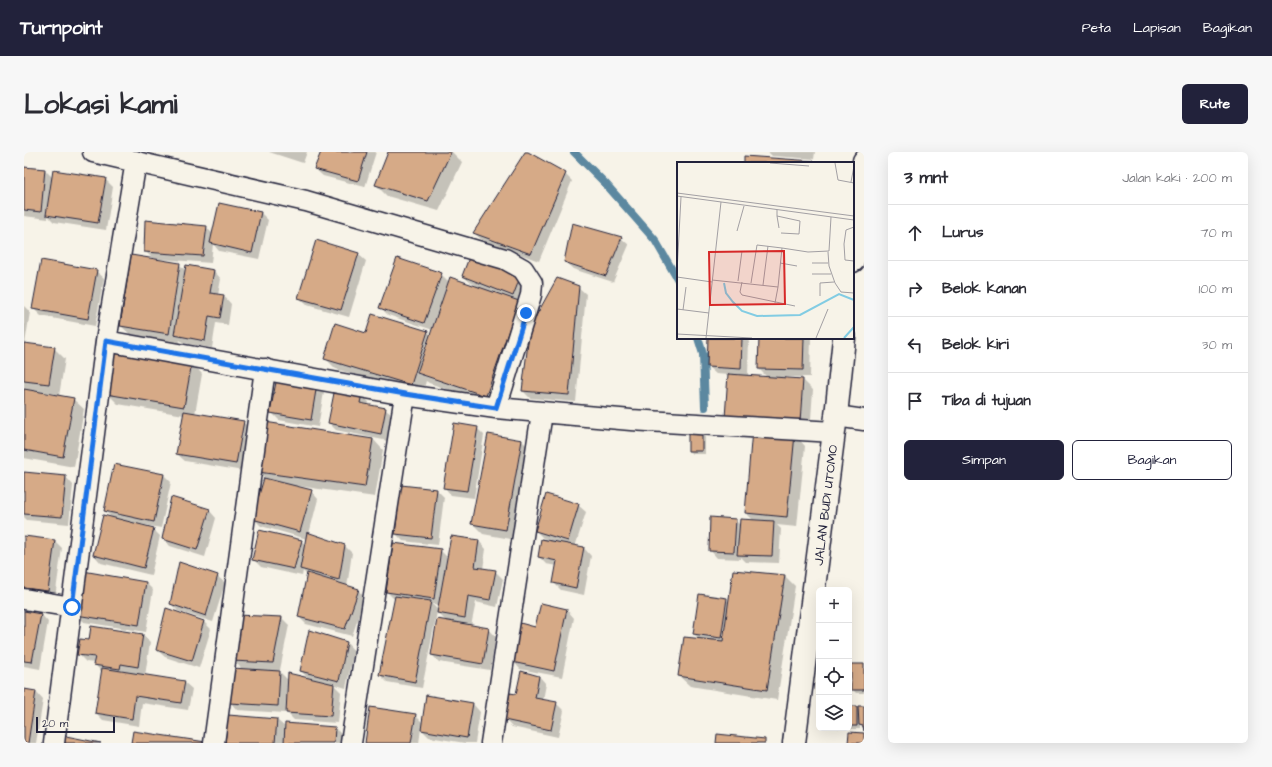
<!DOCTYPE html>
<html lang="id">
<head>
<meta charset="utf-8">
<style>
	body { margin:0; font-family:"Architects Daughter",sans-serif; background:#f7f7f7; color:#2b2b33 }
	.controls { position:absolute; right:12px; bottom:12px; display:grid; overflow:hidden; border-radius:6px; box-shadow:0 4px 16px #0002 }
	.controls button { width:36px; height:36px; display:grid; place-items:center; padding:0; border:0; border-bottom:1px solid #e1e1e2; background:#fff; color:#2b2b33; font:20px sans-serif }
	.scale { position:absolute; left:12px; bottom:10px; width:79px; box-sizing:border-box; padding-left:4px; border:2px solid #22223b; border-top:0; font-size:11px; line-height:14px; white-space:nowrap; color:#22223b; -webkit-text-stroke:3px #f7f3e8; paint-order:stroke }
	.stop { position:absolute; width:12px; height:12px; margin:-9px; border:3px solid #1a73e8; border-radius:50%; background:#fff }
	.stop.end { background:#1a73e8; border-color:#fff; box-shadow:0 1px 4px #0008 }
	.list { margin:0; padding:0; list-style:none }
	h2 { display:flex; justify-content:space-between; align-items:center; height:52px; margin:0; padding:0 16px; font-size:17px }
	h2 small { font-size:13px; font-weight:400; color:#7c7c81 }
	.list li { display:grid; grid-template-columns:26px 1fr auto; gap:12px; align-items:center; box-sizing:border-box; height:56px; padding:0 16px; border-top:1px solid #e1e1e2 }
	.list b { display:block; font-size:15px; white-space:nowrap }
	.list em { font-size:13px; font-style:normal; color:#7c7c81 }
	.actions { display:flex; gap:8px; padding:12px 16px }
	.actions a { flex:1; padding:9px 0; border:1px solid #22223b; border-radius:6px; text-align:center; font-size:14px; color:#22223b }
	.actions .main { background:#22223b; color:#fff }
	.icon { flex:none; width:22px; height:22px; fill:none; stroke:currentColor; stroke-width:2; stroke-linecap:round; stroke-linejoin:round }
	.map { position:relative; flex:none; width:840px; height:591px; overflow:hidden; border-radius:6px }
	header { display:flex; align-items:center; gap:24px; box-sizing:border-box; height:56px; padding:0 20px; background:#22223b; color:#fff }
	header strong { font-size:19px }
	nav { display:flex; gap:22px; margin-inline-start:auto; font-size:14px }
	.intro { display:flex; align-items:center; justify-content:space-between; box-sizing:border-box; height:96px; padding:0 24px }
	h1 { margin:0; font-size:28px }
	.button { padding:10px 18px; border-radius:6px; background:#22223b; color:#fff; font-size:14px; font-weight:700 }
	main { display:flex; gap:24px; padding:0 24px }
	aside { flex:1; background:#fff; border-radius:6px; box-shadow:0 4px 16px #0002 }
	.map>svg:first-child { display:block }
</style>
</head>
<body>
<header>
<strong>Turnpoint</strong>
<nav><a>Peta</a><a>Lapisan</a><a>Bagikan</a></nav>
</header>
<div class="intro"><h1>Lokasi kami</h1><a class="button">Rute</a></div>
<main>
<div class="map">
<svg width="840" height="591" viewBox="0 0 840 591">
	<rect width="100%" height="100%" fill="#f7f3e8"/>
	<filter id="ink" filterUnits="userSpaceOnUse"><feTurbulence type="fractalNoise" baseFrequency=".025" numOctaves="2"/><feDisplacementMap in="SourceGraphic" scale="8" xChannelSelector="R" yChannelSelector="G"/><feConvolveMatrix kernelMatrix="1 2 1 2 8 2 1 2 1" color-interpolation-filters="sRGB"/></filter>
	<g filter="url(#ink)">
		<!-- shadow -->
		<path fill="#0003" fill-rule="evenodd" d="M245,0h38l-4,11z
			M298,0h54l-11,35 -42,-11 -8,-7z
			M365,0h63l10,10 -23,49 -52,-15 -11,-11z
			M744,0h47l-1,7 -42,-3z
			M0,16l21,2 8,8 52,1 8,8 -7,43 -52,-8 -6,-6v3l-24,-3z
			M541,22l7,7 -33,80 -57,-21 -8,-7z
			M237,61l7,7 -9,39 -40,-8 -6,-7 -2,19 -52,-4 -1,2 21,3 7,7h28l7,8 -3,16 6,1 7,8 -3,21 -12,-2 -4,25 -29,-5 -3,-3 -1,4 -47,-8 -11,-10 33,-66 -9,-9 61,-24 7,7z
			M597,86l8,7 -16,37 -40,-13 -8,-7z
			M334,102l8,7 -17,56 -42,-12 -8,-7z
			M447,104l57,27 -31,123 -68,-23 -3,-2 -4,14 -86,-26 -10,-10 41,-25 6,-19 55,17 3,3 2,-5 -45,-15 -8,-8 61,-33 8,8 26,5 1,-2 -5,-2 -8,-7z
			M72,119l8,7 -9,48 -54,-10 -8,-8z
			M554,135l8,7 -10,108 -46,-4 -7,-7z
			M0,154l6,6 -5,32 29,4 11,11 -6,37 14,3 11,10 -10,58 -50,-9z
			M685,186h40l-1,38 20,2 -9,-9 1,-31h51l-1,39h-26v2l19,1 10,10 -3,43 -81,-58 -13,-1 -8,-7z
			M168,211l10,11 -7,40 48,8 7,7 -7,42 -58,-10 -8,-7 7,-39 -66,-11 -11,-11z
			M293,233l7,7 -6,35 -39,-7 -7,-7z
			M337,243l8,7 -1,4 17,3 8,7 -5,25 -52,-11 -7,-7z
			M453,276l7,7 -10,63 -23,-3 -7,-8z
			M677,282l4,3v17h-13l-3,-3z
			M771,283l10,11 -8,81 -20,-2 4,4 -2,34 -33,-1 -5,-5v2l-24,-1 -7,-8 25,-30 5,5 14,-4 -8,-8z
			M349,287l10,11 -8,47 -77,-11v2l13,3 7,8 -9,35 36,12 7,7 -5,34 11,3 7,8 -13,38 -46,-12 -7,-7 8,-42 -4,-4 -1,5 -41,-9 -8,-8 48,-18 5,4 1,-6 -46,-13 -7,-7 13,-39 -8,-8z
			M498,289l10,10 -16,89 -33,-6 -10,-10z
			M0,321l42,4 7,8 -4,39 -42,-4 -3,-3z
			M140,323l7,7 -10,46 -21,-4v2l13,3 7,7 -9,39 -50,-12 -7,-8 19,-36 -8,-8z
			M413,338l7,7 -6,48 -35,-4 -7,-7z
			M554,353l8,7 -11,35 9,1 7,8 -7,39 -23,-5 -7,-7 3,-17 -11,-2 -7,-7 16,-16 -12,-3 -7,-7z
			M185,358l7,8 -11,39 -35,-11 -7,-8z
			M0,385l31,4 7,7 -7,50 -31,-4z
			M455,389l7,8 -3,20 12,2 8,8 -6,28 -21,-5 -5,24 18,3 7,8 -6,33 -51,-8 -7,-7 15,-33 -10,-10 -15,76 -35,-6 -7,-7 15,-75 -8,-8 53,-42 8,8zM408,452l7,1 -1,5z
			M193,424l8,7 -12,39 -35,-11 -7,-7z
			M761,424l10,10 -18,114 -87,-14 -11,-10 20,-37 -5,-5 32,-35 3,3z
			M122,431l7,7 -7,42 -62,-10 -7,-8z
			M517,452l26,6 7,8 -12,59 -42,-8 -7,-8 23,-33z
			M0,460l17,2 7,8 -8,47 -16,-3z
			M258,466l7,7 -9,45h-2l10,10 21,-1 -8,-8 46,-28 7,8 -8,37 -13,-4 8,8 -3,31 -44,-3 -9,-9v2l-48,-3 -7,-8 12,-33 -9,-9z
			M180,470l7,7 -12,39 -34,-11 -8,-7z
			M68,475l51,8 7,7 -5,34 39,6 8,7 -4,21 -46,-7 -3,23 -36,-6 -7,-7 6,-41 -8,-8 1,-1 -9,-1 -8,-8 11,-13z
			M840,513v28h-8l-4,-4z
			M515,524l7,8 -3,16 13,3 8,8 -6,26 -46,-10 -7,-7 12,-24z
			M0,538l12,2 7,8 -7,43h-12z
			M449,552l7,8 -5,31h-10l-36,-6 -8,-8 -2,14h-53l49,-28 8,8z
			M825,555h8l2,2 5,-2v22l-4,-4v4h-21l-1,-1h11z
			M253,568l9,8h49l7,7 -1,8h-115z"/>
		<g fill="none" stroke-linecap="round" stroke-linejoin="round">
			<!-- stream -->
			<path stroke="#5c88a0" stroke-width="8" d="M550,0l31,31 50,57 23,40
				M674,186l5,16 2,53"/>
		</g>
		<!-- building -->
		<path fill="#d6aa87" stroke="#22223b" d="M297,0h46l-9,29 -44,-12z
			M364,0h63l-23,49 -53,-16z
			M501,0h3l38,21 -35,81 -58,-21z
			M720,4l69,5v2h-69z
			M0,15l21,2 -4,43 -17,-2z
			M29,18l53,8 -8,45 -52,-8z
			M195,51l42,9 -9,41 -42,-10z
			M121,68l62,6 -4,30 -59,-4z
			M548,71l50,14 -16,39 -42,-14z
			M292,88l43,13 -18,57 -43,-12z
			M107,103l49,8 -11,71 -49,-8z
			M446,103l51,20 -8,21 -51,-20z
			M373,106l45,15 -18,50 -45,-15z
			M17,108l56,10 -9,49 -56,-10z
			M162,113l28,5 -4,23 14,2 -4,23 -11,-2 -4,25 -31,-6z
			M426,125l69,24 -33,95 -69,-23z
			M533,126l22,8 -10,109 -47,-4 8,-64z
			M348,162l56,17 -17,54 -87,-26 11,-36 31,10z
			M684,186h34l-1,31 -34,-2z
			M735,186h45l-1,32 -45,-1z
			M0,191l31,4 -6,37 -25,-3z
			M90,197l78,13 -8,45 -78,-13z
			M704,222l75,5 -3,43 -75,-4z
			M253,225l40,7 -6,36 -41,-7z
			M311,236l27,6 -2,9 26,5 -5,26 -53,-11z
			M0,237l50,9 -11,59 -39,-7z
			M160,259l60,10 -8,43 -60,-10z
			M241,270l108,17 -8,48 -107,-15z
			M430,271l24,4 -11,64 -24,-3z
			M728,278l43,4 -8,83 -42,-4z
			M664,281h14v18h-14z
			M464,282l34,6 -16,90 -35,-6z
			M90,312l50,10 -10,48 -50,-11z
			M0,320l42,4 -4,41 -38,-3z
			M240,326l48,12 -12,42 -48,-13z
			M377,333l36,4 -6,49 -36,-4z
			M522,342l33,10 -11,37 -33,-10z
			M147,345l39,12 -13,41 -35,-11z
			M79,363l51,13 -10,40 -51,-13z
			M686,365l26,2 -2,33 -25,-1z
			M716,367l34,2 -2,35 -35,-1z
			M235,378l43,10 -8,29 -42,-9z
			M283,380l38,13 -6,35 -39,-11z
			M0,384l31,4 -7,51 -24,-3z
			M427,384l28,4 -4,27 21,3 -6,30 -22,-4 -3,22 -28,-5z
			M517,387l43,8 -8,41 -23,-5 4,-22 -19,-4z
			M369,391l48,6 -7,50 -48,-7z
			M155,410l39,13 -12,41 -36,-12z
			M709,418l52,5 -18,115 -89,-14 6,-39 39,4z
			M59,419l63,11 -7,43 -63,-10z
			M283,421l52,16 -14,40 -47,-12z
			M675,442l28,4 -6,40 -28,-4z
			M371,444l36,5 -16,81 -36,-7z
			M517,451l26,6 -13,62 -42,-9 8,-39 15,4z
			M142,456l38,13 -12,40 -36,-11z
			M0,459l17,3 -9,48 -8,-1z
			M213,463l45,2 -9,46 -41,-2z
			M413,467l52,9 -6,36 -52,-9z
			M67,474l52,8 -5,33 -17,-3 -1,5 -27,-4 2,-8 -18,-2 3,-16 9,1z
			M285,478l38,12 -8,39 -39,-10z
			M827,512h13v26h-13z
			M78,516l83,13 -4,22 -46,-7 -3,23 -37,-6z
			M208,516l48,3 -2,35 -49,-3z
			M497,519l18,5 -4,22 22,4 -6,28 -47,-10 6,-27 6,1z
			M264,521l46,11 -3,32 -45,-3z
			M0,537l12,2 -8,52h-4z
			M402,543l47,8 -6,35 -46,-8z
			M825,554h8v20h-8z
			M834,554h6v25l-1,-5 -4,-1z
			M346,555l46,7 -5,29h-46z
			M204,563l49,4 -2,24h-50z
			M261,571l50,4 -1,16h-50z
			M109,579l73,11v1h-75z
			M825,580l15,1v10h-16z
			M693,582l48,5v4h-49z
			M37,583l40,8h-41z"/>
		<g fill="none" stroke-linecap="round" stroke-linejoin="round">
			<!-- street casing -->
			<g stroke="#22223b" stroke-width="23">
				<path id="street" d="M69,0l213,49 199,58 18,10 9,14 -1,12 -35,113
					M82,189l30,-180
					M812,264l28,4
					M0,447l48,8
					M30,591l52,-402 299,54 91,13 135,12 203,12
					M190,591l51,-374
					M327,591l54,-348
					M467,591l51,-330"/>
			</g>
			<!-- secondary casing -->
			<g stroke="#22223b" stroke-width="25">
				<path id="secondary" d="M829,109l11,-100
					M770,591l42,-327 8,-78"/>
			</g>
			<!-- street -->
			<use href="#street" stroke="#f7f3e8" stroke-width="20"/>
			<!-- secondary -->
			<use href="#secondary" stroke="#f7f3e8" stroke-width="22"/>
		</g>
	</g>
	<g fill="none" stroke-linecap="round" stroke-linejoin="round" filter="url(#ink)">
		<!-- route -->
		<path stroke="#1a73e8" stroke-width="5" d="M48,455l34,-266 299,53 91,14 30,-95"/>
	</g>
	<g text-anchor="middle" stroke-width="4" stroke-linejoin="round" paint-order="stroke">
		<!-- street labels -->
		<g font-size="13" fill="#22223b" stroke="#f7f3e8">
			<text transform="translate(801 353) rotate(-83)" y="5">JALAN BUDI UTOMO</text>
		</g>
	</g>
	<!-- overview -->
	<g transform="translate(653 10)">
		<rect width="177" height="177" fill="#f7f3e8"/>
		<path fill="none" stroke="#82cce3" stroke-width="2" d="M47,121l2,10 7,9 9,9 15,5 43,-1 39,-21 15,6M167,176l10,-11"/>
		<path fill="none" stroke="#a29fa3" stroke-width="1" d="M93,1l39,3M158,1l3,17 16,3M174,20l3,-16M0,31l177,23M0,34l177,24M100,48v6l23,5 -1,13 -18,-1M100,54l2,12M177,65l-8,3 -2,14 1,16 9,1M60,69l7,-25M151,90l1,14 6,17 6,9 13,1M103,101l17,3M135,101h16M0,110l4,-75M135,112h19M0,115l35,5M35,118l66,7 4,-39 26,4 21,-1 2,-34M61,119l4,-30M65,120l-2,10 2,3 53,11M74,121l6,-38 25,3M86,123l5,-39M143,134v-13l14,-1M98,141l3,-16M0,147l32,4M6,148l3,-23M0,172l75,4M29,176l15,-136M139,176l12,-29"/>
		<path fill="#d62828" fill-opacity="0.15" stroke="#d62828" stroke-width="2" d="M107,89l1,53 -75,1 -1,-53z"/>
		<rect width="177" height="177" fill="none" stroke="#22223b" stroke-width="2"/>
	</g>
</svg>
<div class="controls">
<button>+</button>
<button>−</button>
<button><svg class="icon" aria-label="locate" viewBox="0 0 24 24"><circle cx="12" cy="12" r="6"/><path d="M12 2v4M12 18v4M2 12h4M18 12h4"/></svg></button>
<button><svg class="icon" aria-label="layers" viewBox="0 0 24 24"><path d="M12 4l9 5-9 5-9-5zM3 14l9 5 9-5"/></svg></button>
</div>
<div class="scale">20 m</div>
<div class="stop" style="left:48px;top:455px"></div>
<div class="stop end" style="left:502px;top:161px"></div>
</div>
<aside>
<h2>3 mnt<small>Jalan kaki · 200 m</small></h2>
<ul class="list">
<li><svg class="icon" aria-label="ahead" viewBox="0 0 24 24"><path d="M12 20V5M6 11l6-6 6 6"/></svg><div><b>Lurus</b></div><em>70 m</em></li>
<li><svg class="icon" aria-label="right" viewBox="0 0 24 24"><path d="M7 20v-9h11M14 6l5 5-5 5"/></svg><div><b>Belok kanan</b></div><em>100 m</em></li>
<li><svg class="icon" aria-label="left" viewBox="0 0 24 24"><path d="M17 20v-9H6M10 6l-5 5 5 5"/></svg><div><b>Belok kiri</b></div><em>30 m</em></li>
<li><svg class="icon" aria-label="arrive" viewBox="0 0 24 24"><path d="M6 21V4h12l-3 4 3 4H6"/></svg><div><b>Tiba di tujuan</b></div></li>
</ul>
<div class="actions"><a class="main">Simpan</a><a>Bagikan</a></div>
</aside>
</main>
</body>
</html>
